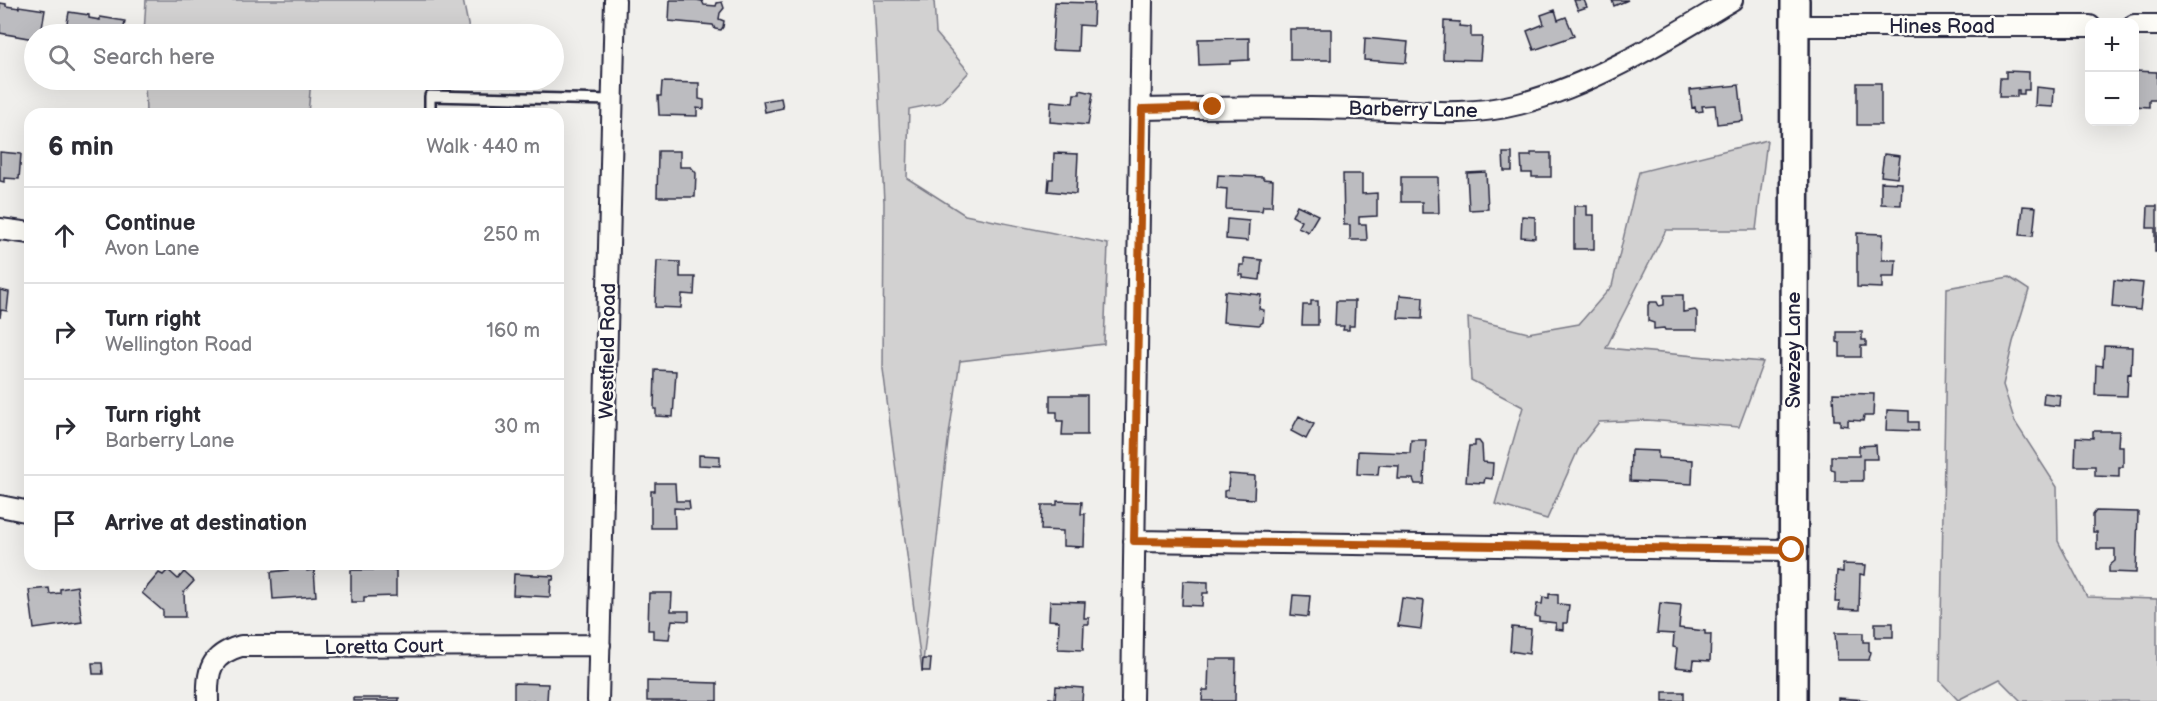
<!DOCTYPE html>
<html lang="en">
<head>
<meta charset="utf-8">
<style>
	body { margin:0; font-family:"Balsamiq Sans",sans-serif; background:#f2f2f3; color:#2b2b33 }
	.controls { position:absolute; right:18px; top:18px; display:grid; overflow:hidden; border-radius:12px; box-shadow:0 6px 24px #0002 }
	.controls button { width:54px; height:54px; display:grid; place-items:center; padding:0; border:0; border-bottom:2px solid #e1e1e2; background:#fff; color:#2b2b33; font:30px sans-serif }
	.stop { position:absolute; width:18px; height:18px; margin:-14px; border:4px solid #b45309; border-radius:50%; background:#fff }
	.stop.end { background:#b45309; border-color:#fff; box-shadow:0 2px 6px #0008 }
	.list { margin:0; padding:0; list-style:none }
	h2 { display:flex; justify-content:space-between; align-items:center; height:78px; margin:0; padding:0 24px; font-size:26px }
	h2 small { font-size:20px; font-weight:400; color:#7c7c81 }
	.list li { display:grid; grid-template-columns:39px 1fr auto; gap:18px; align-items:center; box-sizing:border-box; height:96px; padding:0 24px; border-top:2px solid #e1e1e2 }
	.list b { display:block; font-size:22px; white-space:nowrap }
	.list p { margin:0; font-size:20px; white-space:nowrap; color:#7c7c81 }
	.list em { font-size:20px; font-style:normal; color:#7c7c81 }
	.icon { flex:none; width:33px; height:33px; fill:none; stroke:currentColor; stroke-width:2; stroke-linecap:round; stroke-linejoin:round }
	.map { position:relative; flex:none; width:2157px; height:701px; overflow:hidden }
	.search { position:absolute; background:#fff; box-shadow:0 6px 24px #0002; left:24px; top:24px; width:540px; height:66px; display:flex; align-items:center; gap:15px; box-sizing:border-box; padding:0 21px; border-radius:33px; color:#7c7c81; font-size:22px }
	.panel { position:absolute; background:#fff; box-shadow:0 6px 24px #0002; left:24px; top:108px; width:540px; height:462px; border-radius:18px }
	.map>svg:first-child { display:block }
</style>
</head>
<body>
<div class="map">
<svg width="2157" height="701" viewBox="0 0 2157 701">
	<rect width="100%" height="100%" fill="#f0efec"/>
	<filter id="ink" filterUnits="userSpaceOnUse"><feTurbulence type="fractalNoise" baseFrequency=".0167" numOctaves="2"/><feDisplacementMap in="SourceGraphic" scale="12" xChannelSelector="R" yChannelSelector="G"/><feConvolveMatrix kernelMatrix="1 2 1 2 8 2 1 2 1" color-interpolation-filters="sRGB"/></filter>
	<g filter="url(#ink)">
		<!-- green -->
		<path fill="#d2d1d1" stroke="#7a7a86" stroke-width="1.5" d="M146,0h317l7,34h-326z
			M874,0h60l2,33 33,39 -29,31 -31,6 -2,69 58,37 143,29 -4,100 -144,17 -12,80 -26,230 -39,-301 1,-168z
			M145,80h166l-3,34h-162z
			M1767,140l-11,90h-90l-60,118 157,14 -24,65 -92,-7 -48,2 -20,26 -32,71 -52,-15 28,-97 -52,-27 -3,-62 60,15 51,-9 33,-38 27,-114z
			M2009,277l20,13 -16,52 -10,43 12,37 42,65 1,54 29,56 70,2v102h-136l-22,-22 -41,21 -18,-19 7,-393z"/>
		<!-- building -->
		<path fill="#bcbcc0" stroke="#22223b" stroke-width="1.5" d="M670,0h26l6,1 2,4 12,1 1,-3 5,-1 2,6 -4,5 -1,6 5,2 -1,6 -2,3 -6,-1 -2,-4 -44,-4z
			M1574,0h10l3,7 -9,3z
			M1612,0h16l-14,6z
			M1055,2l39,1 -1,23 -14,-1 -1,26 -26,-1z
			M0,3l6,1v2l13,2v-2l26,4 -4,24h-7v5l-34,-6z
			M1555,10l3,10 8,-3 8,19 -40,14 -7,-19 17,-7 -3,-9z
			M69,12l20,3v3l11,2v-3l25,4 -2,13h-58z
			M1444,21l16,1 -1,4 12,1v10h11l-2,23 -37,-1z
			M1290,29h41v31h-41z
			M1249,38v22l-19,1v3l-31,1 -1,-26z
			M1365,38l43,4 -2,21 -42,-3z
			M2006,71l23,1v18h-5v4h-5v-4h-2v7h-18l1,-19h6z
			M2134,71l23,1v28h-8v7l-15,-1z
			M662,82l37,1v16l5,1v9l-7,-1v8l-38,-1 -1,-19h3z
			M1857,83h24v42h-24z
			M1739,85l4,36 -26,3 -2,-19 -13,1 1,5 -7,1 -1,-5 -3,1 -2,-18z
			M2036,87l18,2 -1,18 -18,-1z
			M1080,90l13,3 -5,32 -38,-3 1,-21 22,2 1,-9h6z
			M781,98l2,10 -18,4 -2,-11z
			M658,151h22v16h11l5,6 -1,24h-38z
			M0,152l21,2 -2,25 -15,-1v4l-4,-1z
			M1054,153l24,1 -2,40 -28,-3 1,-12h4z
			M1503,153h9v18h-8z
			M1531,153h20v24h-19v-4h-10l-1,-17h10z
			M1884,154l16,2 -3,22 -16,-2z
			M1486,172l2,37 -19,1 -2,-37z
			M1343,174h19v20l15,-1v23l-18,1v7h7l1,16h-17v-15h-6z
			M1218,175l45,2v2l10,1 -1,26h-9l-1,5 -36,-2 1,-20 -10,-1z
			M1401,177h37l1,36h-17v-11h-21z
			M1881,182l21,1 -1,22 -20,-1z
			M1297,205l21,10 -10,17 -10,-5 3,-6 -9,-5z
			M1574,206h13v9h7v34h-20z
			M2023,206l13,1 -3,29 -13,-1z
			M2148,206h9v46h-2v-24h-8z
			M1522,216l13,1v21l-14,-1z
			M1227,219l22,2 -1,20 -22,-2z
			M1857,233l26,1 -1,26h14l-1,17h-13v11l-25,-1z
			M1244,258l18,2 -2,20 -17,-2v-3h-4l1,-10h4z
			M657,261l23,1v15h15l-1,18 -12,-1 -1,14 -26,-1z
			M2114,280l29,3 -3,27 -28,-3z
			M0,290l9,2 -2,19 -6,-1 -1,8z
			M1225,291l36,4 -2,14 5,1 -1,12 -4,3 -36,-3z
			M1400,295l23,2 -1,22 -24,-1z
			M1664,295h19v17l12,-2 2,2v18h-32l-1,-2 -10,1v-6l-6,-2v-16l2,-3h7l2,4 5,-1z
			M1311,301h7v24h-16l1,-20h8z
			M1336,301h19l-1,25h-5v4h-6l1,-4h-9z
			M1837,332h25v8h4v6h-5v11h-21v-14l-3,-1z
			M2104,346l28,1 -1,27 -3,-1 -1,23 -32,-1 1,-30 7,1z
			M655,370l21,1 -3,46 -17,-1v-7h-2z
			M1833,393l41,1 -1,22h-9l-1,5 -15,-1v6l-8,-1v-5h-6z
			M2044,393l16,2 -1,11 -16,-2z
			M1050,395h37v40h-25l1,-14h-6v-9h-7z
			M1887,410l22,1v11h9v9l-32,-1z
			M1299,416l15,8 -8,15 -15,-8z
			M2093,431h26l-1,15h5v21h-4v10l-24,-1v-10h-20l1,-29 17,1z
			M1411,440h15l-2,44h-9l-2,-5h-15l1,-13 -20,-1 -1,10 -21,-1 1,-23 52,2z
			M1475,441h4l3,4 1,17 10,1 -1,16 -7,-1 -1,5 -18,-1 3,-36h6z
			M1876,445l1,14h-14v22h-28v-11l-4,-1v-13h28v-10z
			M1631,450l27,1v7l35,2 -1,24 -62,-3z
			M699,455l21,1v10l-21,-1z
			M1229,474l26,2 -1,23 -30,-2v-6l4,-1z
			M655,483h20l1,18h13l1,8 -16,-1 1,20h-24v-37h4z
			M1057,501l25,1 -1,12h4l-1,33 -21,-1v-15l-22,-1 1,-25h15z
			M2096,511l42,1 -2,61 -27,-1v-6l6,-5v-12h-18v-17h-4v-17z
			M288,564h19v7l7,-1 2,26 -43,3 -2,-27 17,-2z
			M1843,564l23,1 -1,10 -5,-1 -1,36 -20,-1 1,-7h-5l2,-31 6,1z
			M168,570l10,9 6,-7 10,9 -10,11 1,25h-22v-6l-21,-18 17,-20 4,2z
			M351,570h45v26l-32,1v5h-13z
			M514,574l40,2 -1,4h-2l-1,17 -37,-2z
			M1183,581l25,1v11h-5l-1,13 -20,-1z
			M77,586l5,36 -48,7 -5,-39 20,-2 1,6 10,-1v-4z
			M649,593h23l-1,18h18v10l-17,-1 -3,19 -16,-1v-8h-5z
			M1549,594l9,1v9l11,1 -2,18h-4v7l-8,-1 1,-6 -17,-2v-4l-4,-1 2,-12h5l1,-7 6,1z
			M1293,595l17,1 -2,21 -17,-2z
			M1402,598l22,3 -3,28 -23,-3z
			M1050,601l35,1 -1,16h5v6h-5l-1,26 -25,-1 1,-28 -10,-1z
			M1660,603l21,2 -2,23 26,3v3h6l-1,27 -16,-1 -1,9 -18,-2 2,-19 -4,-1 1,-13 -17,-1z
			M1875,623h18v14h-18z
			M1512,627l19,2 -2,25 -19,-3z
			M1835,633h28v9h6v9l2,1 -2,8h-32z
			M923,659h8l-1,12h-8z
			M1209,659h27l-1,42h-33l1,-11h5z
			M92,663h10l1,11h-10z
			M647,681l70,2v18h-70z
			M514,683l34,1 -1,17h-33z
			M1056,686l27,2 -1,13h-33v-3l6,1z
			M1663,692h21v9h-21z
			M353,698h46v3h-46z
			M1838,698l29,2v1h-29z"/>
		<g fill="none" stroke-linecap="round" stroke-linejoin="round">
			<!-- lane casing -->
			<g stroke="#22223b" stroke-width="14">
				<path id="lane" d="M430,114v-18l183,4"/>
			</g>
			<!-- street casing -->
			<g stroke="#22223b" stroke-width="24">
				<path id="street" d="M2134,25h23
					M1794,26h296
					M1142,109c72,-2 146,-2 218,0 55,1 105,9 159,-5 76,-20 146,-64 213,-104
					M0,229l30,4
					M0,506l30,6
					M1134,541l658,9
					M208,701c-1,-31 2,-46 33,-55l359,-1
					M598,701l17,-701
					M1132,701l10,-701"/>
			</g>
			<!-- secondary casing -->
			<g stroke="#22223b" stroke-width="32">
				<path id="secondary" d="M1793,701l2,-701"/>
			</g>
			<!-- lane -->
			<use href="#lane" stroke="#fdfcf7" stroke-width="9"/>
			<!-- street -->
			<use href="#street" stroke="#fdfcf7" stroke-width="20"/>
			<!-- secondary -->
			<use href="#secondary" stroke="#fdfcf7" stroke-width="27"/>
		</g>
	</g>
	<g fill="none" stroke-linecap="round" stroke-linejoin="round" filter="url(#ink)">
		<!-- route -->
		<path stroke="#b45309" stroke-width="8" d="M1213,107l-71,2 -8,432 658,9"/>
	</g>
	<g text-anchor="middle" stroke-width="5" stroke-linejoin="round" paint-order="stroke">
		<!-- street labels -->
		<g font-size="20" fill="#22223b" stroke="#fdfcf7">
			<text x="1942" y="33">Hines Road</text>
			<text transform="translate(1413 109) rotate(1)" y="7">Barberry Lane</text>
			<text transform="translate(1793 350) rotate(-90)" y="7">Swezey Lane</text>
			<text transform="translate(607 351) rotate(-89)" y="7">Westfield Road</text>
			<text transform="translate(384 646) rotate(-1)" y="7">Loretta Court</text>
		</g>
	</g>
</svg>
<div class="controls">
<button>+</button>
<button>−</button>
</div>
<div class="stop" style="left:1792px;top:550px"></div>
<div class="stop end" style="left:1213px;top:107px"></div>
<div class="search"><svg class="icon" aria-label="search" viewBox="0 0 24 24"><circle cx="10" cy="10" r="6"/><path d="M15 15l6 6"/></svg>Search here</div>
<section class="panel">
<h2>6 min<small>Walk · 440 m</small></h2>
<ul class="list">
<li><svg class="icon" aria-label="ahead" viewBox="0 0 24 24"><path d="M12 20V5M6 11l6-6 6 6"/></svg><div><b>Continue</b><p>Avon Lane</p></div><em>250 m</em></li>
<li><svg class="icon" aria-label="right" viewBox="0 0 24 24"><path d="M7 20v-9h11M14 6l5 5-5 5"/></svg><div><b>Turn right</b><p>Wellington Road</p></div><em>160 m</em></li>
<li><svg class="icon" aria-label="right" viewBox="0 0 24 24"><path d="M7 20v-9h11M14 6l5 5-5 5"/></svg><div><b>Turn right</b><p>Barberry Lane</p></div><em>30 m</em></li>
<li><svg class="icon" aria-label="arrive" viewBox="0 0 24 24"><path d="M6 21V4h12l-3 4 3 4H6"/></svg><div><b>Arrive at destination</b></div></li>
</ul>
</section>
</div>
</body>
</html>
